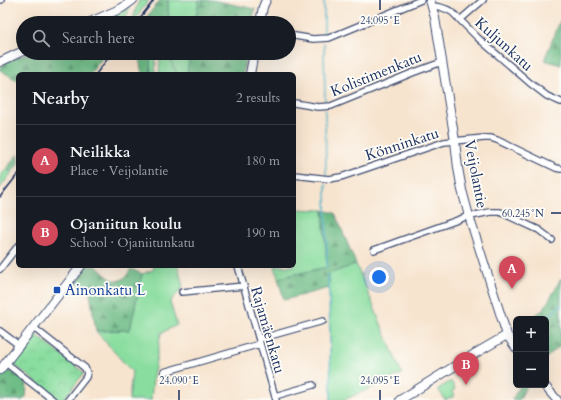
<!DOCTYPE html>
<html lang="en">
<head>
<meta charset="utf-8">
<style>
	body { margin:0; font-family:Cardo,serif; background:#242831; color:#f1f3f6 }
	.controls { position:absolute; right:12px; bottom:12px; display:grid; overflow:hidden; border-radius:6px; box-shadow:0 4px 16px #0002 }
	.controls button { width:36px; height:36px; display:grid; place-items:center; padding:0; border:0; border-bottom:1px solid #363941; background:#171b24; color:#f1f3f6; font:20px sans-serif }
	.you { position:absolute; left:379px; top:277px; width:14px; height:14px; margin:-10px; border:3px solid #fff; border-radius:50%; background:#1a73e8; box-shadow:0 0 0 6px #1a73e833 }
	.badge { display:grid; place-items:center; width:26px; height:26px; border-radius:50%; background:#d1495b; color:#fff; font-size:13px; font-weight:700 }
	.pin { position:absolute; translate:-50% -33px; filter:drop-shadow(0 1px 2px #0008) }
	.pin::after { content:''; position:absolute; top:21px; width:14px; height:12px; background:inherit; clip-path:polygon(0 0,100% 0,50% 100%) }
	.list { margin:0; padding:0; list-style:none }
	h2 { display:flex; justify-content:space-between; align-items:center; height:52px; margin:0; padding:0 16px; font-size:17px }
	h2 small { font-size:13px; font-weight:400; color:#9ea1a6 }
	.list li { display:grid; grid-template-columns:26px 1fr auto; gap:12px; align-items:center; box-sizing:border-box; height:72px; padding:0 16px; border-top:1px solid #363941 }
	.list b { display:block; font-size:15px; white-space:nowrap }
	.list p { margin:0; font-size:13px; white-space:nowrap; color:#9ea1a6 }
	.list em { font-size:13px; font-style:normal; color:#9ea1a6 }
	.icon { flex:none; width:22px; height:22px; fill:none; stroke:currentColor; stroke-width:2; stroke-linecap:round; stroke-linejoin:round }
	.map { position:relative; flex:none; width:561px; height:400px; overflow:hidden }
	.search { position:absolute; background:#171b24; box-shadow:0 4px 16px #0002; left:16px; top:16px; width:280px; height:44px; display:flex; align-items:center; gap:10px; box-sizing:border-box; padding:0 14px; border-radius:22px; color:#9ea1a6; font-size:15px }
	.panel { position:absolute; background:#171b24; box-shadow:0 4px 16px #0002; left:16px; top:72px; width:280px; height:196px; border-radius:6px }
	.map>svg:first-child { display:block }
</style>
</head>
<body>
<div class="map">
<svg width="561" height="400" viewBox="0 0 561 400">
	<defs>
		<pattern id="forest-firs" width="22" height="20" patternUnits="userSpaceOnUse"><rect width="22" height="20" fill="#6ebc86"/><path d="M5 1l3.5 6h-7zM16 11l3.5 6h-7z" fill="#5a9971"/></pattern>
		<pattern id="park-crowns" width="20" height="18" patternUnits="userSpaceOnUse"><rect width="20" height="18" fill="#89dd9f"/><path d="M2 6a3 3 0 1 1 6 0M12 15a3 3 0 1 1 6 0" fill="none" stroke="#76be8b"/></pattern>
	</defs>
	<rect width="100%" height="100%" fill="#fdfcf7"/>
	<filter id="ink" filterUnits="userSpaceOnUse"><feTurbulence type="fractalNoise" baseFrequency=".025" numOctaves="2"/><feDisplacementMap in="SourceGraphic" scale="8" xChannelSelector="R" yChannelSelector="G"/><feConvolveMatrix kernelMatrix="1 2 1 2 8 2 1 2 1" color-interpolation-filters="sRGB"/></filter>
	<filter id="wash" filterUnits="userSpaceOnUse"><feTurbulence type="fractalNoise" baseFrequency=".012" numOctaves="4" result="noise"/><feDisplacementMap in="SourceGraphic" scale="16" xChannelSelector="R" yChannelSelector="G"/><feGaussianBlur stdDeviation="0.9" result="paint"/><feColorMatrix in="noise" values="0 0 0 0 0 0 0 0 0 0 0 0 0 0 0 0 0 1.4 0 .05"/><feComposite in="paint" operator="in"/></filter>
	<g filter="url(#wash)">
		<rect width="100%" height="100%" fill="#f7e4cf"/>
		<!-- green -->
		<path fill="#89dd9f" stroke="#52867e" d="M139,0h10l-14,19 -2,-1z
			M168,0h31l-4,23h-26z
			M130,6l-4,12 2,5h-18l-6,-2 16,-8z
			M147,53h7l2,10 -1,11h-4l-1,-17z
			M167,53h23l-3,21h-10z
			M6,169l6,3 -12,16v-11z
			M294,209l29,1 4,57 -49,11 -3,-12h19z
			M356,264l46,110 -58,26h-13l-2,-126z
			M154,266h24l5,21 -13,15 7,23 -16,8 -8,45 -2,22h-22l3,-28 -36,-41 34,-1 12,-56 11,-4z"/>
		<!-- forest -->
		<path fill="url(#forest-firs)" stroke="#447672" d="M160,0h8l1,23h-27z
			M199,0h13l43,9 -3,14h-57z
			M561,19v46l-17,-5z
			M29,53h77l-16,21h-72v7l-18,-11v-3l5,-4 5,-3z
			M132,53h15l3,4 1,17h-9l-3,-16z
			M190,53h56l-3,21h-56z
			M18,154v10l-6,8 -6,-3z
			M323,210l12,3 21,51 -27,10v14l-45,12 -6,-22 49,-11z
			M87,266h9c8,7 19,21 29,11 3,-2 4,-6 6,-8l11,5 -12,56 -34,1 -7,-44 -17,-5z
			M561,278v67l-15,13v-39h-16l13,-9 12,-20z
			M7,369l13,8 7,8 -1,12 -3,3h-23v-23z
			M520,385h7l-8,15h-7z"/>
		<!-- park -->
		<path fill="url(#park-crowns)" stroke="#52867e" d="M158,53h9l10,21h-18l1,-12z
			M34,333l50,40 -21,27h-4l-48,-38z
			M451,381l4,8 -3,3 2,4 -7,4h-2l-7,-11z"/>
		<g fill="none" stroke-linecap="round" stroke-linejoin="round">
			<!-- stream -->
			<path stroke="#47b0c6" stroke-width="1.5" d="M324,0v35
				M324,43l1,59
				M325,110l1,64
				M326,184l1,83
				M328,274l1,14 2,112
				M546,319l15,-15"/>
		</g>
	</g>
	<g filter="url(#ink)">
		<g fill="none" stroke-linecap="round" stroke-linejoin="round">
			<!-- street casing -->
			<g stroke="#3c4a6f" stroke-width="8">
				<path id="street" d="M0,0h1
					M432,6c8,0 13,2 20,6l26,26 52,45 17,13 14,6
					M460,20l23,-20
					M289,35l24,4 16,-1 92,-38
					M294,103l24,4 13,-1 81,-33 30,-11
					M294,175l35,4 12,-2 103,-35 40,-4h7l6,2 59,28 5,1
					M374,250l92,-33 24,-5h10l39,18 13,10
					M238,266l38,134
					M0,269l18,-23
					M182,292l62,-6
					M34,328l51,40 2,5 -1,4 -18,23
					M0,331l20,15
					M259,339l64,-18
					M6,363l47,37
					M164,372l96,-28
					M275,396l38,-11"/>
			</g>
			<!-- secondary casing -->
			<g stroke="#3c4a6f" stroke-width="10">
				<path id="secondary" d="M430,0l5,18 20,123 3,27 4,22 7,26 38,119 9,13
					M88,23l34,-15 11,-8
					M260,23l3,-16 3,-7
					M0,62l23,-11
					M250,74l4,-21
					M0,370l81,-104
					M544,385l13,15
					M400,400l76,-47 31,-18"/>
			</g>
			<!-- street -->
			<use href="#street" stroke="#fff" stroke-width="5.5"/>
			<!-- secondary -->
			<use href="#secondary" stroke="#fff" stroke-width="8"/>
			<!-- rail -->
			<path stroke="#1b2f5e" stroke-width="1.5" d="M136,23l18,-23
				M96,74l16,-21
				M0,197l18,-23"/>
		</g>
	</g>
	<!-- ticks -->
	<path fill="none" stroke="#1b2f5e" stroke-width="1.5" d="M380,0v10M551,213h10M179,390v10M380,390v10"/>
	<!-- markers -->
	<rect fill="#1a4fb4" stroke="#fdfcf7" stroke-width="1.5" x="53" y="286" width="8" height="8" rx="2"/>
	<g text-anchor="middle" stroke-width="3.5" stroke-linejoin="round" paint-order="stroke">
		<!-- street labels -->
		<g font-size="15" fill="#1b2f5e" stroke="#fdfcf7">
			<text transform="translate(504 44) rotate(42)" y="5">Kuljunkatu</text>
			<text transform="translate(376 74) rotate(-22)" y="5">Kolistimenkatu</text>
			<text transform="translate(402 144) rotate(-18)" y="5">Könninkatu</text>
			<text transform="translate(476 174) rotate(79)" y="5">Veijolantie</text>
			<text transform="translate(268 330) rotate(74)" y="5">Rajamäenkatu</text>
		</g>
		<!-- transit labels -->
		<g font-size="15" fill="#164399" stroke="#fdfcf7" text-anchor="start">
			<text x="65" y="295">Ainonkatu L</text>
		</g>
	</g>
	<g font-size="10" text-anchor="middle" fill="#1b2f5e" stroke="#fdfcf7" stroke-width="3.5" stroke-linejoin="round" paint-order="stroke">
		<text x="380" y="24">24.095°E</text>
		<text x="523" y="217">60.245°N</text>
		<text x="179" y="384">24.090°E</text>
		<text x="380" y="384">24.095°E</text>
	</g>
</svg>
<div class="controls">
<button>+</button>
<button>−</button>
</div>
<div class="you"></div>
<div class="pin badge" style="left:512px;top:289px">A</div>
<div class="pin badge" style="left:466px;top:385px">B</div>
<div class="search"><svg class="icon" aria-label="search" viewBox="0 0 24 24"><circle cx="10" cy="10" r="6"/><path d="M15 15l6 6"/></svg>Search here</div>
<section class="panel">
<h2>Nearby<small>2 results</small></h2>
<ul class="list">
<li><span class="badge">A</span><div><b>Neilikka</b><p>Place · Veijolantie</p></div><em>180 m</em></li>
<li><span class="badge">B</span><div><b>Ojaniitun koulu</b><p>School · Ojaniitunkatu</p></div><em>190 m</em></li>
</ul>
</section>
</div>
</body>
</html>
